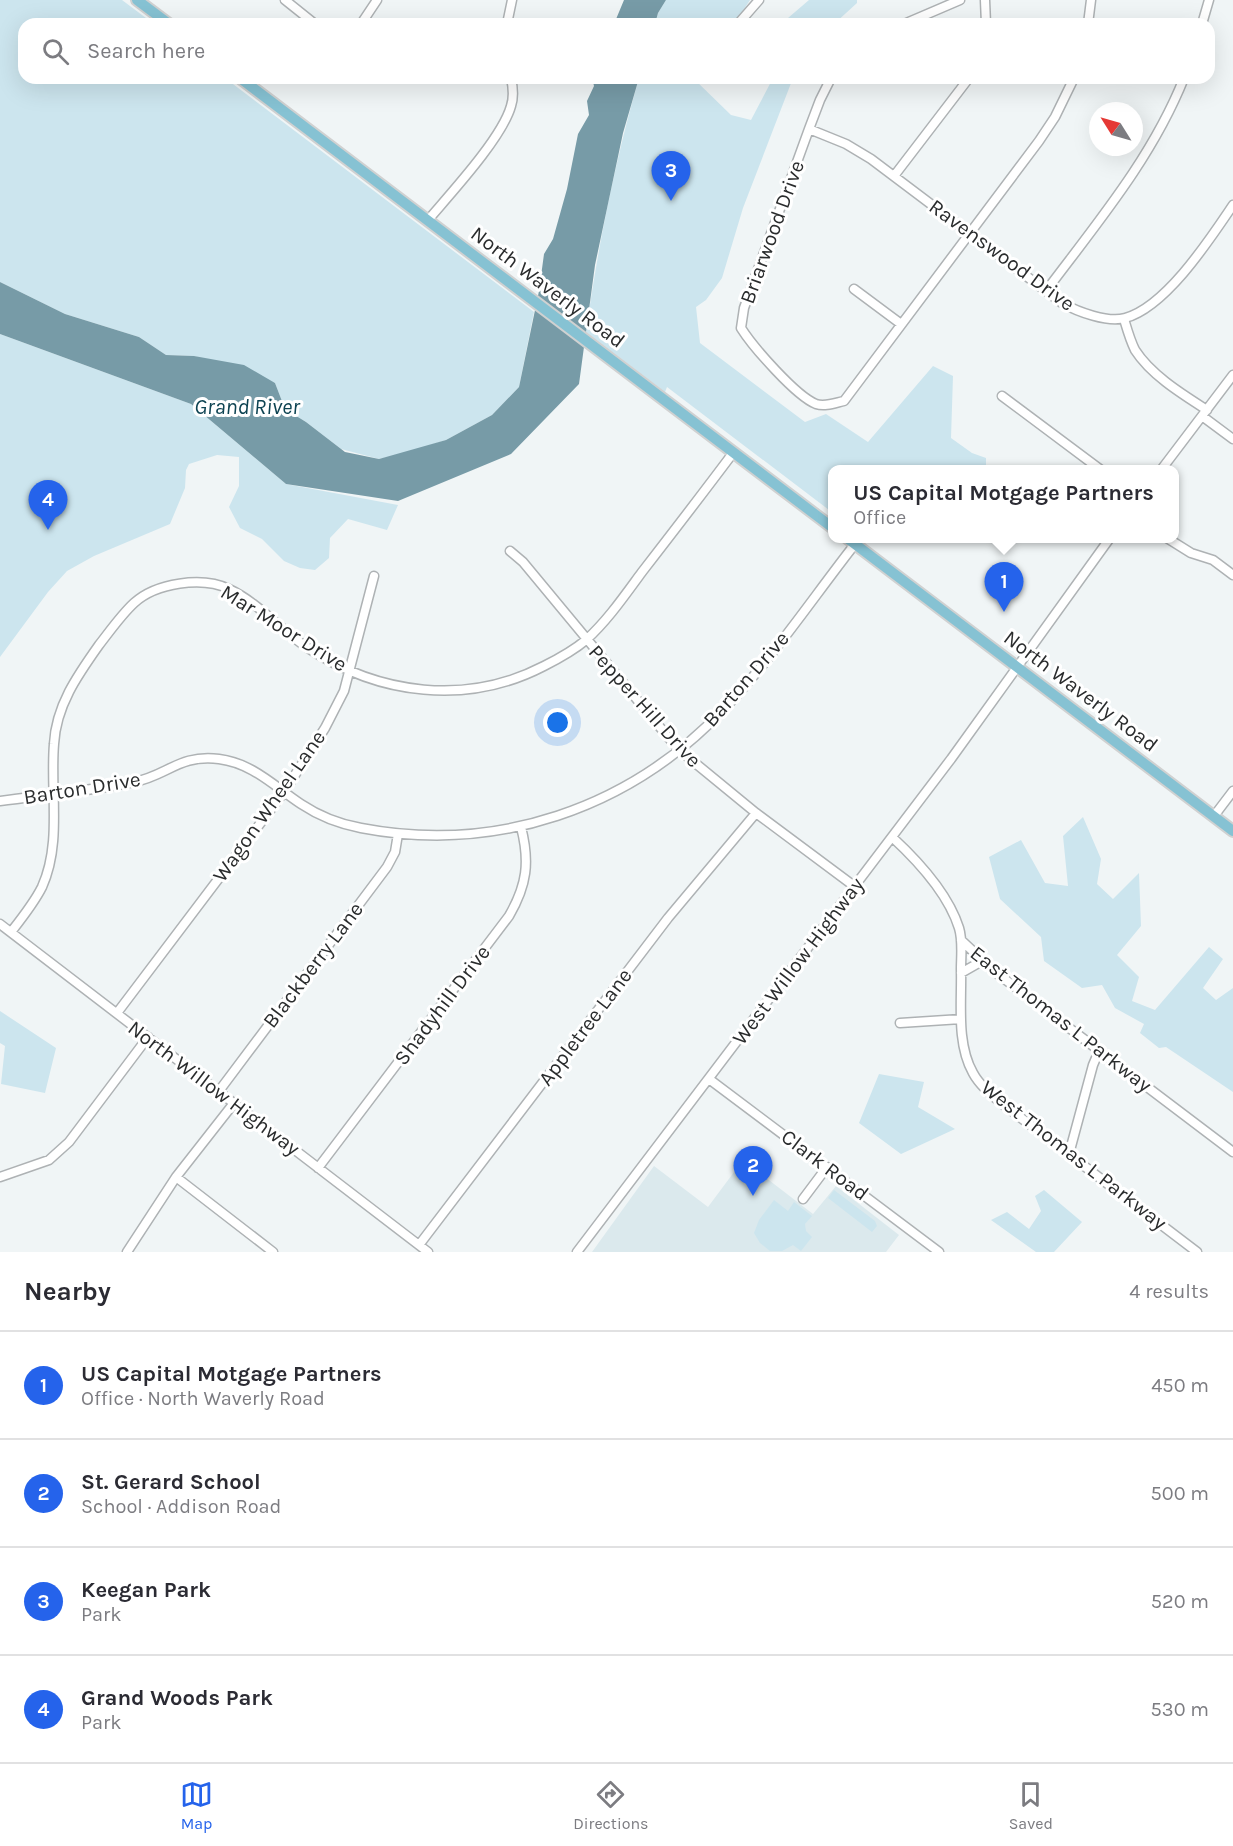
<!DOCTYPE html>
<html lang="en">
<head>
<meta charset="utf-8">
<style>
	body { margin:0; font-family:Karla,sans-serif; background:#f7f7f7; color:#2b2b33 }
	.compass { position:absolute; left:1089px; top:102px; width:54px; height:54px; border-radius:50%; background:#fff; box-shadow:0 6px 24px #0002; rotate:307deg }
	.you { position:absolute; left:558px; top:723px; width:21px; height:21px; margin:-15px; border:4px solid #fff; border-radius:50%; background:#1a73e8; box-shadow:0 0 0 9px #1a73e833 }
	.badge { display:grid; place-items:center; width:39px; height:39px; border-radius:50%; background:#2563eb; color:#fff; font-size:20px; font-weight:700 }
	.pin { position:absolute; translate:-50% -50px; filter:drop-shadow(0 2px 3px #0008) }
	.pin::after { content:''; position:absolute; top:32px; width:21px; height:18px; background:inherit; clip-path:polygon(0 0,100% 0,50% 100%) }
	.popup { position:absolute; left:828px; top:465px; width:351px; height:78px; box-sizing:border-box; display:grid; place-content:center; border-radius:12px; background:#fff; filter:drop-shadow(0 2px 4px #0005); font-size:20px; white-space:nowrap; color:#7c7c81 }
	.popup b { font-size:22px; color:#2b2b33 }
	.popup::after { content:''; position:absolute; left:50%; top:100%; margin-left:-12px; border:12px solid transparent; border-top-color:#fff }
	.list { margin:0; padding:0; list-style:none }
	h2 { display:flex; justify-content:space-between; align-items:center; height:78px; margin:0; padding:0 24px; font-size:26px }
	h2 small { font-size:20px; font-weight:400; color:#7c7c81 }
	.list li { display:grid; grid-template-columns:39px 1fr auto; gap:18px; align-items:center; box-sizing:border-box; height:108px; padding:0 24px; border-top:2px solid #e1e1e2 }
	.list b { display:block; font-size:22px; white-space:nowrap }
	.list p { margin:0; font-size:20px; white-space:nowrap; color:#7c7c81 }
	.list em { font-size:20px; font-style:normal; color:#7c7c81 }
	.icon { flex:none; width:33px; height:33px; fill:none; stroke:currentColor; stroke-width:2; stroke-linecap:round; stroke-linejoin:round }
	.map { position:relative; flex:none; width:1233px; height:1252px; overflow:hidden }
	.search { position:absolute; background:#fff; box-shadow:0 6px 24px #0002; left:18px; right:18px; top:18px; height:66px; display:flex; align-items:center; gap:15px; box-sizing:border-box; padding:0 21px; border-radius:18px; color:#7c7c81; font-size:22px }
	.sheet { height:510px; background:#fff }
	nav { display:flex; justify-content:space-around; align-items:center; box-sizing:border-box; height:84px; border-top:2px solid #e1e1e2; background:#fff; font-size:16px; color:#7c7c81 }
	nav a { display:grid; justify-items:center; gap:3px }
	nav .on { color:#2563eb }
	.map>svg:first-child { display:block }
</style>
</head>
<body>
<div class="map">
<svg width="1233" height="1252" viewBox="0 0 1233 1252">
	<rect width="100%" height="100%" fill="#f0f5f6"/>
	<!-- built -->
	<path fill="#dbe9ed" d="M743,1160l70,54 23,-28 63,49 -13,17h-294l62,-86 54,41z"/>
	<!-- green -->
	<path fill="#cce5ee" d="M0,0h122l32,24h-130v54h201l309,234 -15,75 -27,28 -46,25 -40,13 -27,6 -38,-10 -35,-27 -21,-13 -10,-26 -81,-27 -28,-1 -27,-18 -74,-23 -65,-32z
		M666,0h84l-16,24h-79l3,-11z
		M809,0h48v3l-23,21h-53z
		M639,78h54l38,37 20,5 22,-42h20l-50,130 -21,70 -16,22 -10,7 4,36 105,79 21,-8 42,28 65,-76 20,10 -2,62 21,15 14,5v11l-153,1v43l-166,-126 -2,5 -79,-60c12,-86 29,-171 53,-254z
		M0,334l191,70 95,80 112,21 -11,25 -39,-11 -18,19 -1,20 -14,12 -15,-2 -16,-7 -22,-22 -22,-11 -11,-21 10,-21v-29l-22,-2 -28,9 -3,6 -1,18 -15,36 -76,32 -27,15 -19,21 -48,65z
		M1083,817l18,42 -4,25 16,15 26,-26 2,53 -24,29 22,22 -7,24 23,9 54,-63 14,12 -20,29 13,12 17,-12v104l-67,-45 -7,1 -19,-15 4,-9 -29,-16 -13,-23 -20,3 -38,-27 -3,-24 -41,-38 -11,-42 32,-17 24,43 23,3 -5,-50z
		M0,1011l56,37 -11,45 -44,-9 4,-38 -5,-3z
		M879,1074l45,8 -6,25 37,22 -54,25 -42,-31z
		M834,1190l41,31 2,5 -5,6 -44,-34z
		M1044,1190l38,32 -28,30h-18l-45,-32 16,-8 22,17 12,-18 -6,-15z
		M774,1200l14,11 6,-9 18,14 -7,8 1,7 6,6 -11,14 -8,-6 -11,6h-12l-10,-8 -6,-10 5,-13z"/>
	<!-- water -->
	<path fill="#779ba7" d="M624,0h42l-8,13 -3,11h-41z
		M592,78h47l-16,55 -28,132 -16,119 -68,70 -113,47 -112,-17 -95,-80 -191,-70v-52l65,32 74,23 27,18 28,1 50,9 31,18 10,26 21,13 39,30 34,7 67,-19 46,-25 27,-28 20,-96 5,-37 9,-15 14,-50 11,-55 11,-19 -2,-14 7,-15z"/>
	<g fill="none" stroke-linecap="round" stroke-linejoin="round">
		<!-- minor casing -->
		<g stroke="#aeb2b4" stroke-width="11">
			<path id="minor" d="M285,0l30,24
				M985,0l1,24
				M361,24l16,-24
				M507,24l5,-24
				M738,24l21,-24
				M904,24l56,-24
				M1088,24l3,-24
				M1202,24l7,-24
				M831,78l-11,22 -11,29 -65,179 -3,20c12,19 55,68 75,76 9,3 19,-1 28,-3l195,-260 16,-24 19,-39
				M809,129l37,15 25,15 191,144c16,9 46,20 63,15 41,-11 85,-79 108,-113
				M894,176l75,-98
				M428,220c23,-27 74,-82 83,-114 3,-9 2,-19 0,-28
				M854,289l47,35
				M1046,291c51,-68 106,-133 138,-213
				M1124,319c3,10 6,21 11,31 16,25 47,44 72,60
				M1002,396l99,74
				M1202,416l31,23
				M1161,470l72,-95
				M1167,538l24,15 22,7 20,15
				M510,551l13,11 155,187 78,64 98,73
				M0,801c44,-6 90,-10 134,-19 33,-6 45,-28 85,-23 33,4 55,27 82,45 18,12 38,20 60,24 135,26 268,-19 363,-119 48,-50 88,-110 131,-165
				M1214,816l19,-25
				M892,837c26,24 56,56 67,91 4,13 2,28 2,41 1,33 -5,74 12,104 7,13 19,23 31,32l193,147
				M0,924l428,328
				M11,932c11,-14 23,-29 31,-45 20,-44 8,-96 12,-143 2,-38 23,-68 45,-99 11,-14 22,-30 35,-42 22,-20 68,-27 95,-14 30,14 51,41 79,59 71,47 159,58 236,18 14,-7 30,-16 42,-26 22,-20 39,-45 56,-68 31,-40 61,-79 91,-119
				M961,940l33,31 239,181
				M961,973l21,-12
				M117,1013l167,-221 41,-64 19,-37 30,-115
				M900,1023l61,-4
				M709,1079l230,173
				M219,1091l168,-224 8,-15 3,-18
				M1069,1154l24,-89 6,-14
				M318,1168l191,-252c18,-31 21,-54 12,-89
				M0,1177l49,-17 20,-18 79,-105
				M176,1177l97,75
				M803,1199l24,-32
				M419,1245l249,-327 88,-105
				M127,1252l49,-75 58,-74
				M577,1252l374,-493 159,-221"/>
		</g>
		<!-- major casing -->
		<g stroke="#d0d1d1" stroke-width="14">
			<path id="major" d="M137,0l32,24
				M240,78l593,450
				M847,538l386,293"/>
		</g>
		<!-- minor -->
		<use href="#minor" stroke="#fff" stroke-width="8"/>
		<!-- major -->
		<use href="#major" stroke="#86c2d3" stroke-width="10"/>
	</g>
	<g text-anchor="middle" stroke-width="6" stroke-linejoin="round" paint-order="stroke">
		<!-- street labels -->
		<g font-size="21" fill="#2a2c2d" stroke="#fff">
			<text transform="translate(772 232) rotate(-70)" y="7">Briarwood Drive</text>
			<text transform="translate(1002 255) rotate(36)" y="7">Ravenswood Drive</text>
			<text transform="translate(548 287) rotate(37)" y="7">North Waverly Road</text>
			<text transform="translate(284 628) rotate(32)" y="7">Mar Moor Drive</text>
			<text transform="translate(746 679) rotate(-49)" y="7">Barton Drive</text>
			<text transform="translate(1081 691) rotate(37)" y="7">North Waverly Road</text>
			<text transform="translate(645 706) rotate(48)" y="7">Pepper Hill Drive</text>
			<text transform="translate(82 788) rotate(-9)" y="7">Barton Drive</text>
			<text transform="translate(269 806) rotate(-55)" y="7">Wagon Wheel Lane</text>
			<text transform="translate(798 961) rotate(-53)" y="7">West Willow Highway</text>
			<text transform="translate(313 965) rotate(-53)" y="7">Blackberry Lane</text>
			<text transform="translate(442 1005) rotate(-53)" y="7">Shadyhill Drive</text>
			<text transform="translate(1061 1019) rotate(38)" y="7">East Thomas L Parkway</text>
			<text transform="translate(585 1027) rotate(-53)" y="7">Appletree Lane</text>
			<text transform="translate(214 1088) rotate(37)" y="7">North Willow Highway</text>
			<text transform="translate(1074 1155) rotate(38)" y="7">West Thomas L Parkway</text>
			<text transform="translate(825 1165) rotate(37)" y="7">Clark Road</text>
		</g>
		<!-- water labels -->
		<g font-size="22" font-style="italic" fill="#0d4352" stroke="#fff">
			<text x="247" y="414">Grand River</text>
		</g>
	</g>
</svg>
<svg class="compass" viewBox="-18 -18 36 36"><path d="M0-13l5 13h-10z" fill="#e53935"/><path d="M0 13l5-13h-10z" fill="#7c7c81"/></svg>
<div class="you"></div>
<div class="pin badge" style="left:1004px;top:612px">1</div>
<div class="popup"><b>US Capital Motgage Partners</b>Office</div>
<div class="pin badge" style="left:753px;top:1196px">2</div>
<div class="pin badge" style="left:671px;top:201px">3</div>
<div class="pin badge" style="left:48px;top:530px">4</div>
<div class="search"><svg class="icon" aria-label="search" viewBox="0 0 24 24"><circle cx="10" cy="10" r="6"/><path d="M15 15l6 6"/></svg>Search here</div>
</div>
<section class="sheet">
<h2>Nearby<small>4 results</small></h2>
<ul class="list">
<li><span class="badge">1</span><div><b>US Capital Motgage Partners</b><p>Office · North Waverly Road</p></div><em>450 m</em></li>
<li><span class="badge">2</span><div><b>St. Gerard School</b><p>School · Addison Road</p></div><em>500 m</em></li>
<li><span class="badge">3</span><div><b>Keegan Park</b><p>Park</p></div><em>520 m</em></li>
<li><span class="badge">4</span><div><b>Grand Woods Park</b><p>Park</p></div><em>530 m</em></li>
</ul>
</section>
<nav>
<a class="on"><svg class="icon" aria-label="map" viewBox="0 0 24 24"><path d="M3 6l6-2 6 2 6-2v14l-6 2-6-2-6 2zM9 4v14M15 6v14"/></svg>Map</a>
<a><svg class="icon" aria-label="directions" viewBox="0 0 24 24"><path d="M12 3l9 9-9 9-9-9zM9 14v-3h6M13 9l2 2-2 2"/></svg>Directions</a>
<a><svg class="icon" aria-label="saved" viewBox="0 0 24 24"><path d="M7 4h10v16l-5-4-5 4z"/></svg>Saved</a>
</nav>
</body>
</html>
